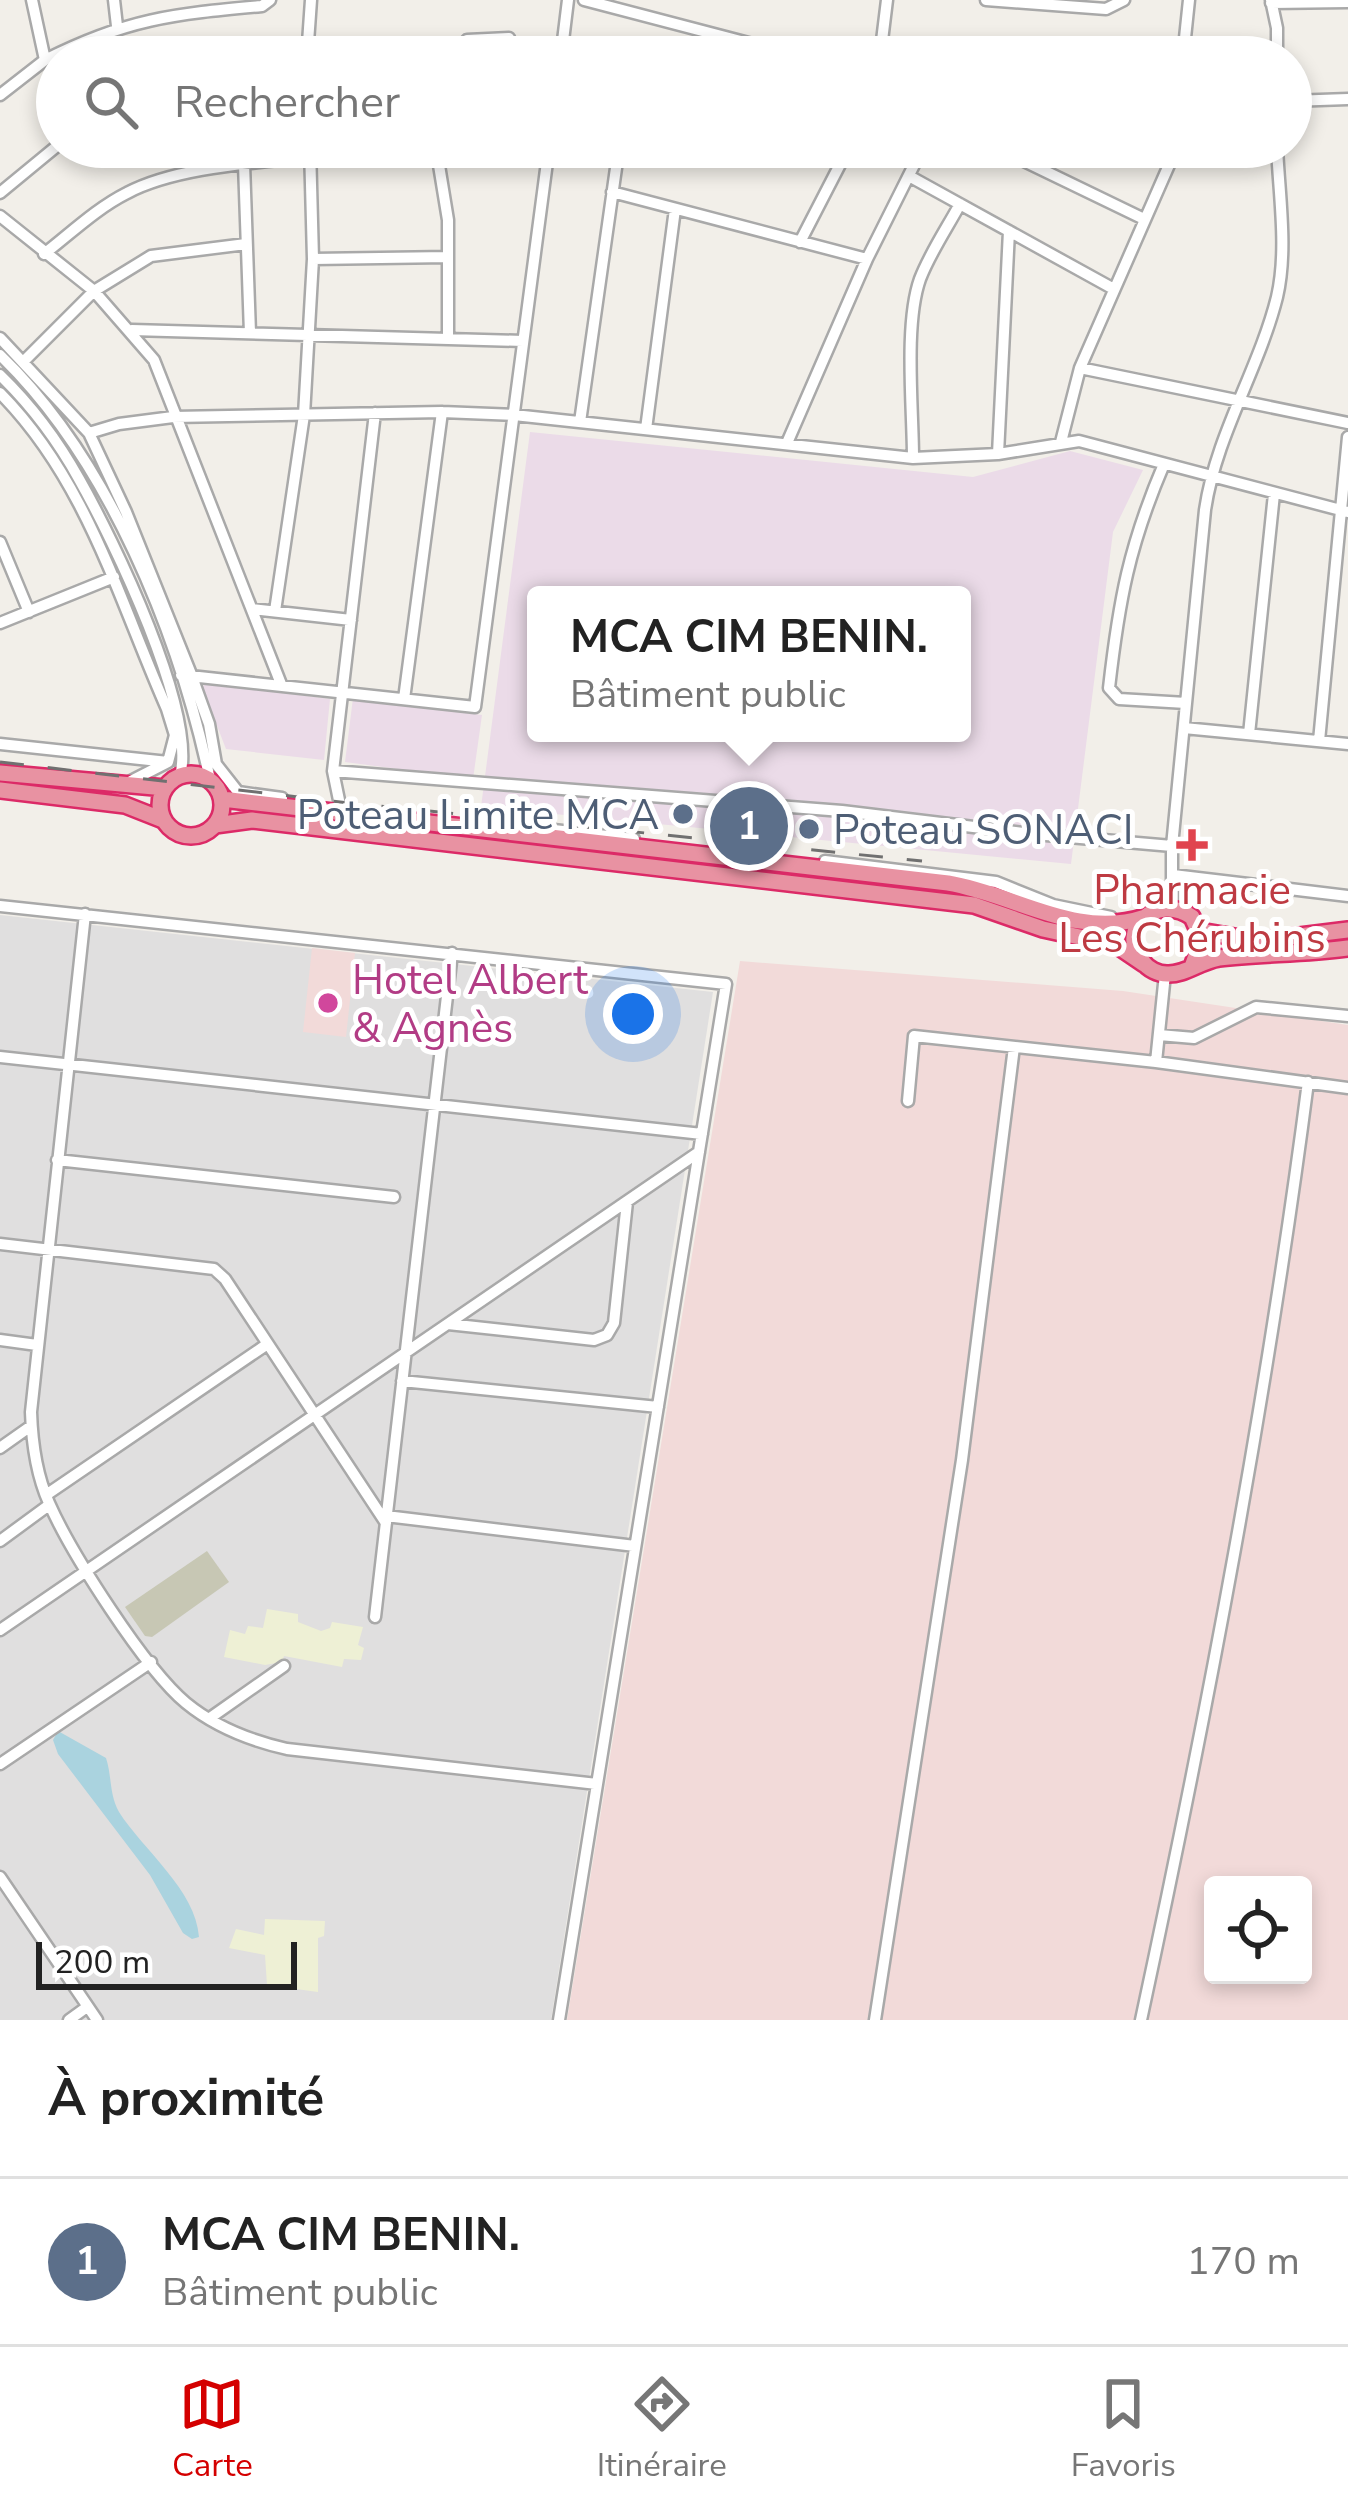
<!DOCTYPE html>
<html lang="fr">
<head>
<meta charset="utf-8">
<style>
	body { margin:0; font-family:"Nunito Sans",sans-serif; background:#f6f6f6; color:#222 }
	.controls { position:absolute; right:36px; bottom:36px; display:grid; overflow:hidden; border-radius:12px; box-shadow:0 6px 18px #0003 }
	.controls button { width:108px; height:108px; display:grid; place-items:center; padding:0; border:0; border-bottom:3px solid #e0e0e0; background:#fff; color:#222; font:60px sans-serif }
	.scale { position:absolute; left:36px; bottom:30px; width:261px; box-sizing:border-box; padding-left:12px; border:6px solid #222; border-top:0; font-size:33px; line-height:42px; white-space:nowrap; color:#222; -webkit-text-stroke:9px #fff; paint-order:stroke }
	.you { position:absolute; left:633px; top:1014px; width:42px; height:42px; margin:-30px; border:9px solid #fff; border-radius:50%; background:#1a73e8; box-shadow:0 0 0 18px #1a73e833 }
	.badge { display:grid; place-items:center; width:78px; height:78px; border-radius:50%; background:#d40000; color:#fff; font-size:39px; font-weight:700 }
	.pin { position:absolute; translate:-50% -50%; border:6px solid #fff; box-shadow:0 3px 12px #0006 }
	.popup { position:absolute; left:527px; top:586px; width:444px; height:156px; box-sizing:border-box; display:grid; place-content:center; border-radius:12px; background:#fff; filter:drop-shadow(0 3px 9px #0005); font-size:39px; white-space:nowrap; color:#767676 }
	.popup b { font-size:45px; color:#222 }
	.popup::after { content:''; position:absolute; left:50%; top:100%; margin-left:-24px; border:24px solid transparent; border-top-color:#fff }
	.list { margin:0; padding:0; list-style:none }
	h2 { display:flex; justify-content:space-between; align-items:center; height:156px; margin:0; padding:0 48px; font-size:51px }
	h2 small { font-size:39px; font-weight:400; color:#767676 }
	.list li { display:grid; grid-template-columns:78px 1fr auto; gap:36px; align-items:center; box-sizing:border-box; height:168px; padding:0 48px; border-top:3px solid #e0e0e0 }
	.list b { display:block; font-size:45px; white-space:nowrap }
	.list p { margin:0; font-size:39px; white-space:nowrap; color:#767676 }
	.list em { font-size:39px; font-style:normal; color:#767676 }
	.icon { flex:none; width:66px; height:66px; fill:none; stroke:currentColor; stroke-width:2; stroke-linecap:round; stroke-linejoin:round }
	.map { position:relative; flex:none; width:1348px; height:2020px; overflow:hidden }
	.search { position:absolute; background:#fff; box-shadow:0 6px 18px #0003; left:36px; right:36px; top:36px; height:132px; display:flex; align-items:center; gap:30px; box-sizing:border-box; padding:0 42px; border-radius:66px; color:#767676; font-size:45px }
	.sheet { height:324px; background:#fff }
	nav { display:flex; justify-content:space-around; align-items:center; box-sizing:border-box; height:168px; border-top:3px solid #e0e0e0; background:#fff; font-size:33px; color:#767676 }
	nav a { display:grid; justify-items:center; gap:6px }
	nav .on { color:#d40000 }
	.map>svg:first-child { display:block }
</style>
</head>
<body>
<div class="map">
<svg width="1348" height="2020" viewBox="0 0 1348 2020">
	<rect width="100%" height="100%" fill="#f2efe9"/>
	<!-- residential -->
	<path fill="#e0dfdf" d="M0,915l713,77 -162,1028h-551z"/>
	<!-- commercial -->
	<path fill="#f2dad9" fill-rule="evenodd" d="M312,948l43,5 -9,84 -43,-5z
		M740,961l383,30 225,34v995h-781zM1213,1885h90v90h-90z"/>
	<!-- industrial -->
	<path fill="#ebdbe8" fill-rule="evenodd" d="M530,432l443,45 97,-26 73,19 -30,62 -42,332 -590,-57zM536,595h426v138h-426z
		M206,683l124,16 -6,61 -98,-11 -24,-62z
		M353,698l129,17 -9,64 -128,-17z"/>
	<!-- construction -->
	<path fill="#c7c7b4" d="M207,1551l22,31 -77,55 -7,-1 -20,-29z"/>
	<!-- farmland -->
	<path fill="#eef0d5" d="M267,1609l31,5v8l23,9 9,-3 2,-6 31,5 -5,18 6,3 -3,12 -17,-1 -2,8 -58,-11 -2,6 -17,3 -41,-8 6,-27 15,4 3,-8 15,2z
		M265,1919l60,2 -1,15 -6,2v54l-51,-7 -2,-30 -36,-7 7,-19 28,6z"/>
	<!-- water -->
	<path fill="#aad3df" d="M58,1731l48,27c6,18 3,36 13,54 24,38 77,78 80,125l-7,2 -9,-6 -33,-58 -92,-121 -5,-14z"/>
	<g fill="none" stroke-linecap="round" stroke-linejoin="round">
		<!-- minor casing -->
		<g stroke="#a9a9a9" stroke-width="15">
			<path id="minor" d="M114,0l3,26
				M584,0l218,57
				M986,0l120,9 18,-9
				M1271,0l6,28v29
				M1271,3l77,-1
				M307,57l4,-57
				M454,57l13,-17 42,-2
				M561,57l7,-57
				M880,57l7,-57
				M1183,57l6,-57
				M45,60c81,-41 128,-46 217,-54l8,-6
				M0,95l45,-35 -13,-60
				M1291,101l57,-2
				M436,147l12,73v118
				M781,147l57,15
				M995,147l149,72
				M244,164l6,169
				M909,176l203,112
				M612,192l255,67
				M0,193l57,-47
				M0,216l94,75 60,69 127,324
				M800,242l49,-95
				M44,254c27,-21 53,-46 83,-61 49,-26 128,-30 183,-36
				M313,259l135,-2
				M132,330l391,11
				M0,338l89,95 37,79 65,162 18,50 7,40 22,28 44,6
				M0,355c109,105 179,279 210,425
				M24,361l70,-70 57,-35 95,-12
				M1080,368l268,55
				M0,375c31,30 58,66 79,104 34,60 118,233 101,297
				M0,393c87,88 118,205 167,316l8,26 -7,27 -37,19
				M580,422l39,-275
				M646,429l29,-220
				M89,433l30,-9 54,-7 269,-5 72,3 399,43 85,-4 81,-13 269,71
				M1061,442l19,-74 89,-203 3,-18
				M787,443l80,-184 56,-112
				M998,454l11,-223
				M913,458c0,-49 -9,-134 7,-179 10,-26 27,-51 40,-75
				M1164,464c-35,82 -45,136 -55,224l10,11 67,4
				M0,542l29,70
				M252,609l99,11
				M275,611l29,-196 9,-156 -3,-112
				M0,623l114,-46
				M181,675l294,32 74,-560
				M404,699l38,-287
				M1184,728l164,16
				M1249,734l25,-240
				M1319,741l29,-304
				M0,744l168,18
				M333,771l509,40 181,22 149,13
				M340,805l-7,-34 42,-358
				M509,825l125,14
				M825,861l171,21 57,23 58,12
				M1173,875l175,21
				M0,906l726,78 -167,1036
				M1172,908v-62l33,-336c11,-75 54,-141 72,-213 11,-47 2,-102 0,-150
				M85,914l-54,498c1,31 5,62 18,91 22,50 96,166 137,200 28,23 66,38 101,46l310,35
				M1159,1035l35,3 62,-31 92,9
				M0,1057l702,77
				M1156,1062l9,-88
				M908,1101l6,-65 242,26 192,26
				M57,1160l337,37
				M0,1244l214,25 11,10 161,244
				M448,1324l146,16 13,-5 7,-12 13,-121
				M0,1340l37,5
				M402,1381l256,26
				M0,1448l31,-22
				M46,1495l220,-150
				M386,1516l249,30
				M0,1541l49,-36
				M375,1617l77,-664
				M0,1630l699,-478
				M210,1718l74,-52
				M0,1764l151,-102
				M0,1877l97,143
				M69,2020l18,-13
				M875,2020l87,-560 52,-413
				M1141,2020c67,-311 126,-622 167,-938"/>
		</g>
		<!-- highway casing -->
		<g stroke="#dc2a67" stroke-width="20">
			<path id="highway" d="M0,773l165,15
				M160 805a31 31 0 1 1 62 0a31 31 0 1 1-62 0Z
				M0,790l125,15 38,15
				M222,799l726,84c67,11 128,57 197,34
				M215,825l37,-5 722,85 69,24 73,16 28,19
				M1200,931l58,10 90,-11
				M1193,964l9,-25 -10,-22c-35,-25 -77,13 -49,45 5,7 15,12 24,12 18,1 33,-13 52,-16 43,-5 86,-4 129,-10"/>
		</g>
		<!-- minor -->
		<use href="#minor" stroke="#fff" stroke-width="10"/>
		<!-- highway -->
		<use href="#highway" stroke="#e892a2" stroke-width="15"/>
		<!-- rail -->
		<path stroke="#707070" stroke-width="3" stroke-dasharray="24 24" stroke-linecap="butt" d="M0,762l349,41 573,58"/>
	</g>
	<!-- markers -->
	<g fill="#5c6f8a" stroke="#fff" stroke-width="4.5">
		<circle cx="683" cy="814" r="12"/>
		<circle cx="809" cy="829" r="12"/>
	</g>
	<path fill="#e0444e" stroke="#fff" stroke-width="4.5" d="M1186 827h12v12h12v12h-12v12h-12v-12h-12v-12h12z"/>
	<circle fill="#d1479c" stroke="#fff" stroke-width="4.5" cx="328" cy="1003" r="12"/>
	<g text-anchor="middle" stroke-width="10" stroke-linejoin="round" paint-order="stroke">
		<!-- service labels -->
		<g font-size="42" fill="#4e5e75" stroke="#fff" text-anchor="end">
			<text x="659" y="829">Poteau Limite MCA</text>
			<text x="833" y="844" text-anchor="start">Poteau SONACI</text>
		</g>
		<!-- health labels -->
		<g font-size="42" fill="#be3a42" stroke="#fff">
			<text x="1192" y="904">Pharmacie<tspan x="1192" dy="48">Les Chérubins</tspan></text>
		</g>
		<!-- hotel labels -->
		<g font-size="42" fill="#b23c85" stroke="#fff" text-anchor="start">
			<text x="352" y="994">Hotel Albert<tspan x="352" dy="48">&amp; Agnès</tspan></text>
		</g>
	</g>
</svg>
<div class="controls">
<button><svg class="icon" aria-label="locate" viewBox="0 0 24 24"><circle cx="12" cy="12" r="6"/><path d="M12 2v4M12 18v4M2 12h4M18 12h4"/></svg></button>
</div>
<div class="scale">200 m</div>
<div class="you"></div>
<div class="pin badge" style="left:749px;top:826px;background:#5c6f8a">1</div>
<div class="popup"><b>MCA CIM BENIN.</b>Bâtiment public</div>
<div class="search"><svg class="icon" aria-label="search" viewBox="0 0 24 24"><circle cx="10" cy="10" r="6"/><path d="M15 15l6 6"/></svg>Rechercher</div>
</div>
<section class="sheet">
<h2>À proximité<small></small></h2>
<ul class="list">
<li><span class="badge" style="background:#5c6f8a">1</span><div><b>MCA CIM BENIN.</b><p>Bâtiment public</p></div><em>170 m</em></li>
</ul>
</section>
<nav>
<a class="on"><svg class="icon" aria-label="map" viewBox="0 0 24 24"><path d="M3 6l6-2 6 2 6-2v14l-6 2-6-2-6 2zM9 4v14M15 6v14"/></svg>Carte</a>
<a><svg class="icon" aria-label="directions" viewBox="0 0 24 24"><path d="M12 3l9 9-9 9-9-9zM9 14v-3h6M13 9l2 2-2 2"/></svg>Itinéraire</a>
<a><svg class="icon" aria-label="saved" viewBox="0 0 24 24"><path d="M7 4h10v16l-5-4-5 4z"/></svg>Favoris</a>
</nav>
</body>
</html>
